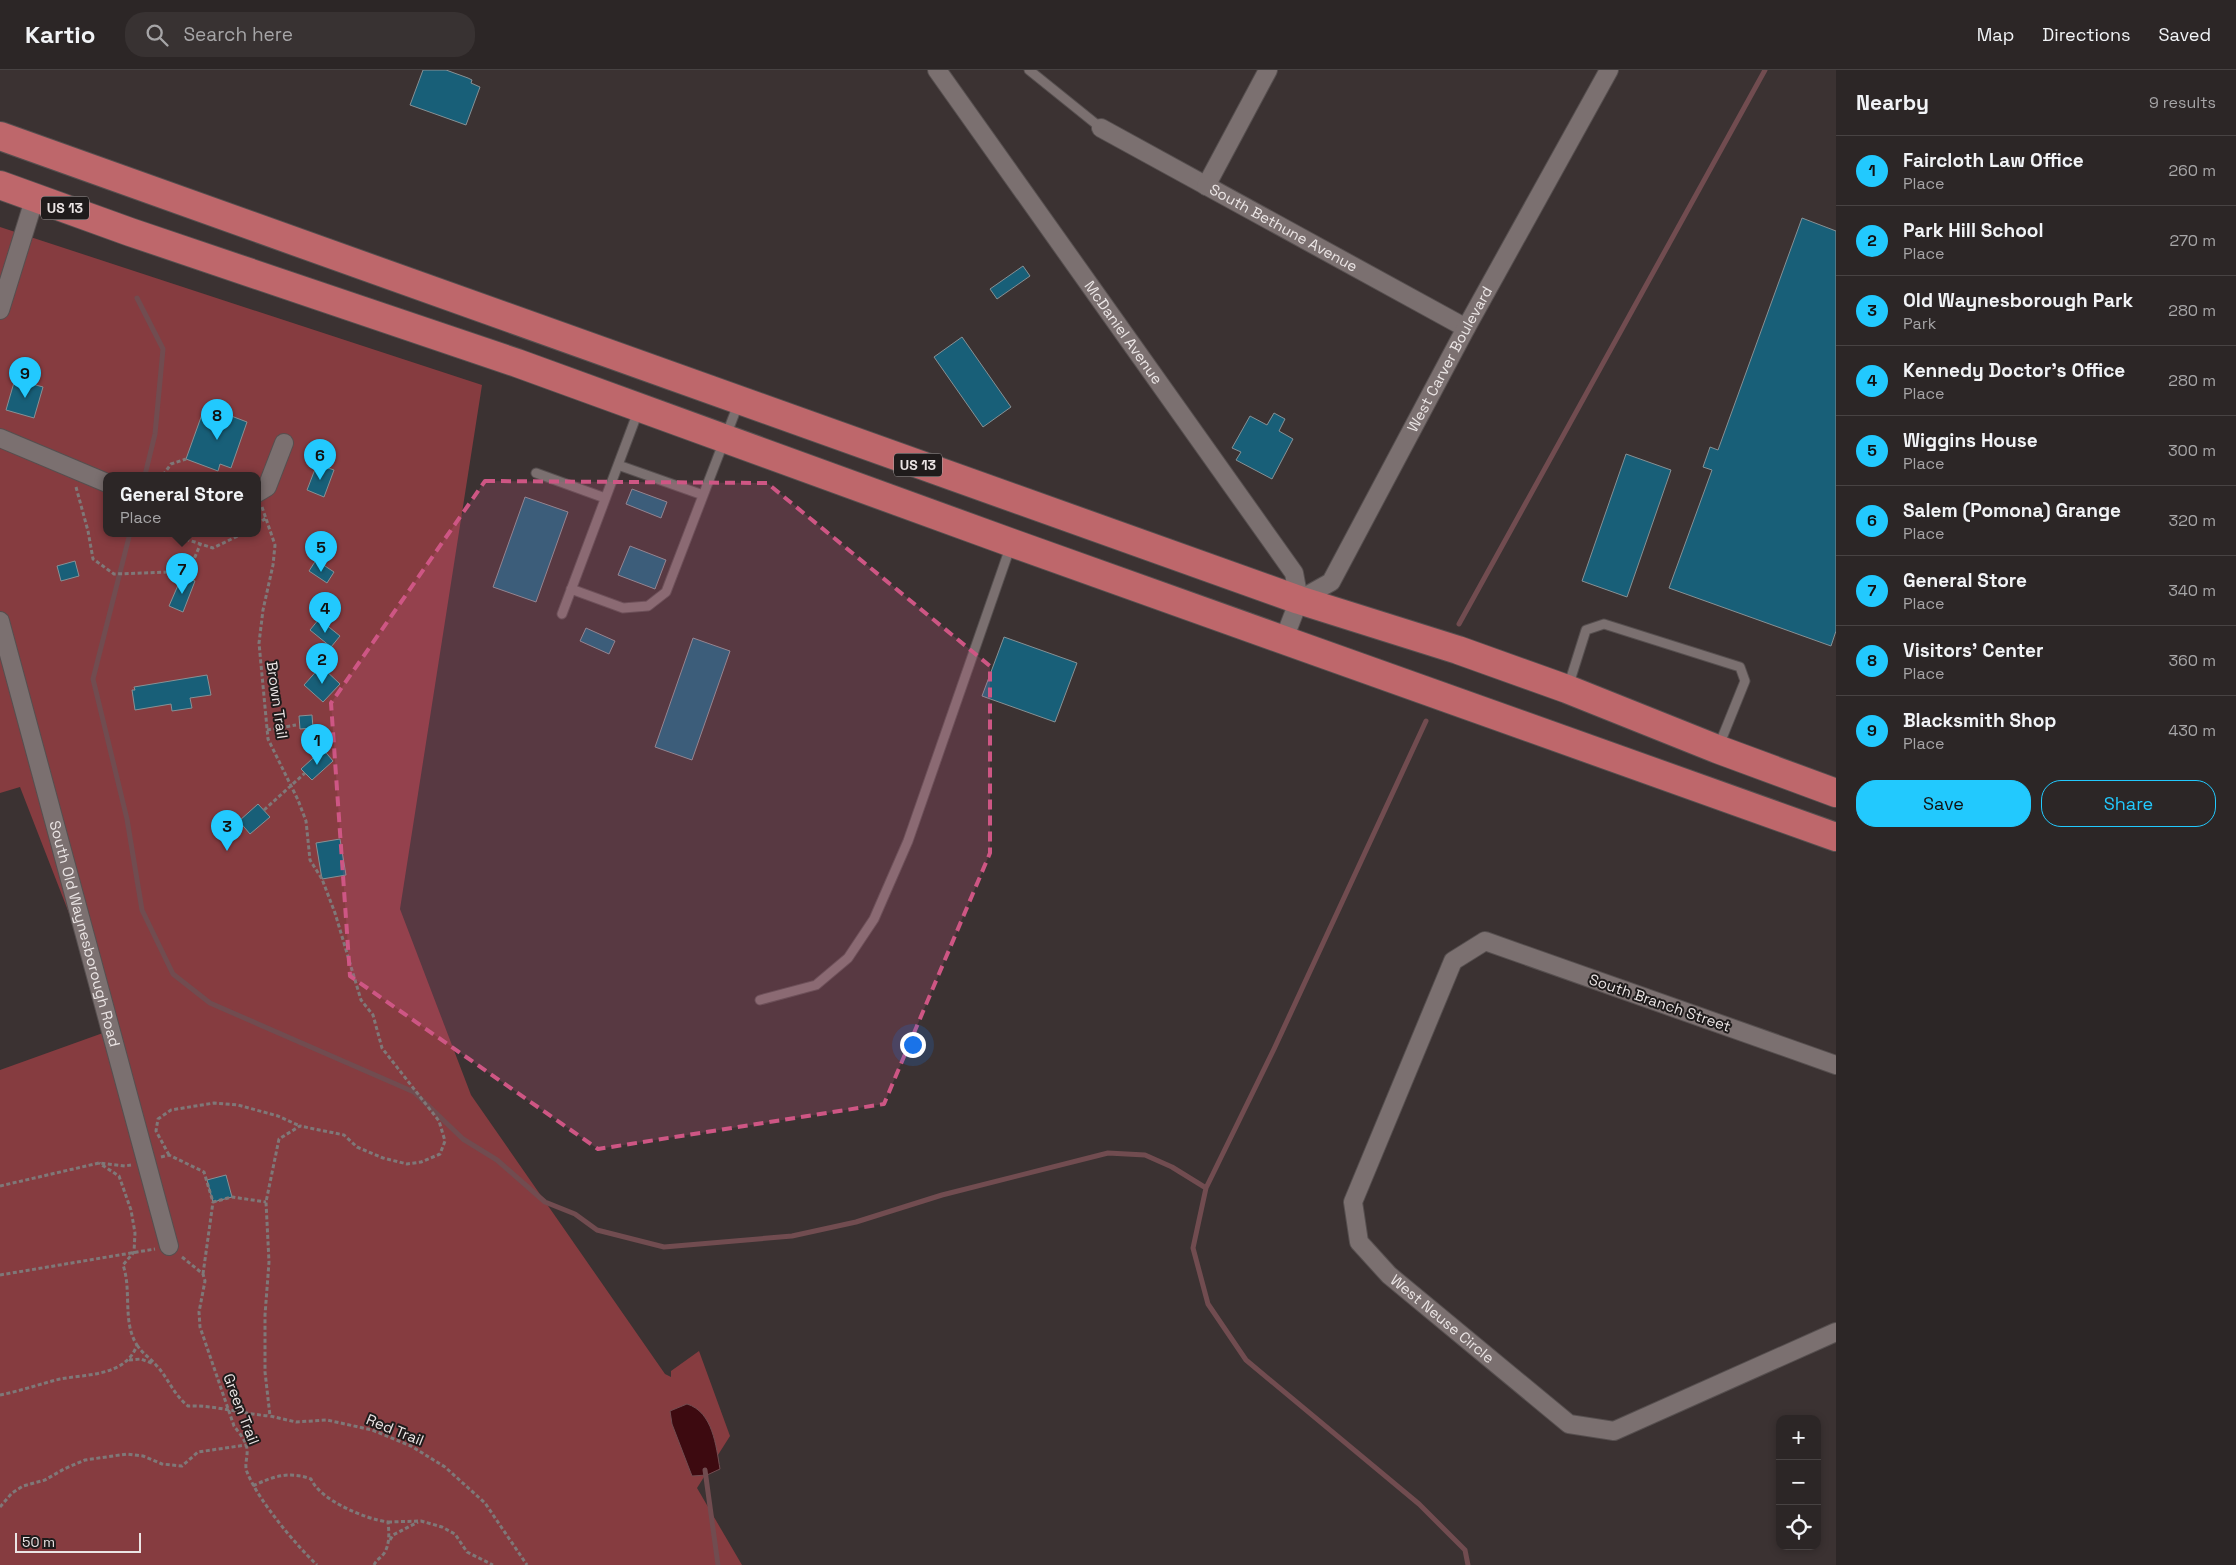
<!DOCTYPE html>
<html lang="en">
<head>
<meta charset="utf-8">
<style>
	body { margin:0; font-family:"Space Grotesk",sans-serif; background:#383232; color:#f1f3f6 }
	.controls { position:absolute; right:15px; bottom:15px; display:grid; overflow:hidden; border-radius:10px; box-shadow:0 2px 8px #0003 }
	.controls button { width:45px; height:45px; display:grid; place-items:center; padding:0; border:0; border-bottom:1px solid #484343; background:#2c2626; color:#f1f3f6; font:25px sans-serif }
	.scale { position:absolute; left:15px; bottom:12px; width:126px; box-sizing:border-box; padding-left:5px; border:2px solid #ebe5e5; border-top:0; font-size:14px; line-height:18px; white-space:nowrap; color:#ebe5e5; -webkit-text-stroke:4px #1f1b1b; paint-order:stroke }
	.you { position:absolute; left:912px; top:974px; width:18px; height:18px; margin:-12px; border:4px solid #fff; border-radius:50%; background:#1a73e8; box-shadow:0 0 0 8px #1a73e833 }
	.badge { display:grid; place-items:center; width:32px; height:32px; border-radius:50%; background:#22c9fe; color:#111; font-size:16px; font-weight:700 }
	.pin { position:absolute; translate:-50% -41px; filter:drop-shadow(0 1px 2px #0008) }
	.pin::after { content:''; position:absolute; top:26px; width:18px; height:15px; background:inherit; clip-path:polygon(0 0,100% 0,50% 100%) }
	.popup { position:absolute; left:103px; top:402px; width:158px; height:65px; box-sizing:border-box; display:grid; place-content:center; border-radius:10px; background:#2c2626; filter:drop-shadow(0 1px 4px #0005); font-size:16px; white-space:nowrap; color:#a6a5a7 }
	.popup b { font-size:19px; color:#f1f3f6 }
	.popup::after { content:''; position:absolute; left:50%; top:100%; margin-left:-10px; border:10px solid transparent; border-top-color:#2c2626 }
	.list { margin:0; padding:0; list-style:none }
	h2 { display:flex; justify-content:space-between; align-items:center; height:65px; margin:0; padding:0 20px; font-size:21px }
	h2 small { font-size:16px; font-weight:400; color:#a6a5a7 }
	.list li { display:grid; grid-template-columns:32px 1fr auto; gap:15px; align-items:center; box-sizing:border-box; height:70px; padding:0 20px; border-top:1px solid #484343 }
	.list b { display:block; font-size:19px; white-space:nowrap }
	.list p { margin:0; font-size:16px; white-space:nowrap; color:#a6a5a7 }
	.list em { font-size:16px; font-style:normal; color:#a6a5a7 }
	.actions { display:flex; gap:10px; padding:15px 20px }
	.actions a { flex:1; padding:11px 0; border:1px solid #22c9fe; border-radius:20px; text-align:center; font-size:18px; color:#22c9fe }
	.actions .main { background:#22c9fe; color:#111 }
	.icon { flex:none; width:28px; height:28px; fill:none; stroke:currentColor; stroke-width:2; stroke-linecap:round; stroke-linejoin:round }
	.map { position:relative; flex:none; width:1836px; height:1495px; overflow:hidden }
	header { display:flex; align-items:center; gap:30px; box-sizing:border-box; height:70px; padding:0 25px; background:#2c2626; border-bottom:1px solid #484343 }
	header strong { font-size:24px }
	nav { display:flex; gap:28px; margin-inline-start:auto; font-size:18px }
	.search { width:350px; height:45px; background:#383232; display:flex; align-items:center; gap:12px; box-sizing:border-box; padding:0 18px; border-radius:20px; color:#a6a5a7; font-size:19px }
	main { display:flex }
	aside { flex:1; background:#2c2626 }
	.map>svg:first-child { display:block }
</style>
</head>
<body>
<header>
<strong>Kartio</strong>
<div class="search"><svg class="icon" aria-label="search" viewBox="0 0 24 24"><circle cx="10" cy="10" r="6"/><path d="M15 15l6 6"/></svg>Search here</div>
<nav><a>Map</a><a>Directions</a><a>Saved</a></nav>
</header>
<main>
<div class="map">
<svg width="1836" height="1495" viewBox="0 0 1836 1495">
	<rect width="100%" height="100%" fill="#3b3232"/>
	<!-- green -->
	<path fill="#863c40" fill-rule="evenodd" d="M0,157l482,158 -82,524 71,186 194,279 6,3v-6l28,-20 31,85 -33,52 45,77h-742v-495l114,-41 -94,-242 -20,6zM107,405h150v58h-150z"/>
	<!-- water -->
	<path fill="#3d0a10" stroke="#714c50" d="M687,1334c26,8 29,42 33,65l-13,6 -15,1 -20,-52 -2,-13z"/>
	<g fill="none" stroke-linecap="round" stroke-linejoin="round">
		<!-- stream -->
		<path stroke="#714c50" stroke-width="5" d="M137,228l26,51 -8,85 -10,41
			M130,463l-37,146 34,140 15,91 31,64 37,29 204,89 49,47 34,21 48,42 30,12 22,16 67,17 128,-11 64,-14 86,-27 166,-42 37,2 27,12 34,21
			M1459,554l306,-554
			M1426,651l-152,328 -68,139 -13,60 15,56 38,56 173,144 46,46 3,15
			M705,1400l13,95"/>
	</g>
	<!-- building -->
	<path fill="#185f78" stroke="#879195" d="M423,0h23l22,8 4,2 -1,3 9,4 -14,38 -56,-20z
		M1802,148l34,13v400l-5,15 -162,-58 43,-118 -9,-3 7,-20 8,3z
		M1023,196l7,10 -33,23 -7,-10z
		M962,267l49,70 -28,20 -49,-70z
		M15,309l28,8 -9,31 -28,-8z
		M205,336l42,16 -16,46 -11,-4 -2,7 -32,-12z
		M1274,343l11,6 -6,12 14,8 -21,40 -36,-19 5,-8 -9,-4 18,-32 17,9z
		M1626,384l45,16 -44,127 -45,-16z
		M317,394l17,6 -10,27 -17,-7z
		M632,419l35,13 -6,16 -35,-14z
		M525,427l43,15 -32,90 -43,-15z
		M630,476l36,14 -11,29 -37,-14z
		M316,490l18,12 -7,11 -18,-12z
		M75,491l4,15 -18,5 -4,-15z
		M182,506l13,5 -12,31 -14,-6z
		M319,549l21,17 -9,11 -21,-17z
		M586,558l29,13 -6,13 -29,-13z
		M1004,567l73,26 -22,59 -73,-26z
		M693,568l37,13 -38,109 -37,-13z
		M321,596l19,18 -17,18 -19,-17z
		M207,605l4,20 -21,3 2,10 -20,3 -1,-7 -36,6 -3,-20h3l-1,-3z
		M312,645l1,13 -13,1 -1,-13z
		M323,679l10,12 -21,19 -11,-11z
		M258,734l12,13 -20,17 -11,-13z
		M340,769l6,36 -24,4 -6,-36z
		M226,1105l6,22 -19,5 -6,-22z"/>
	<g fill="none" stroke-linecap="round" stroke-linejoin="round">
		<!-- lane casing -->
		<g stroke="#564f4f" stroke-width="11">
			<path id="lane" d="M1029,0l72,58
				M618,395l85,30
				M536,403l69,25
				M571,519l52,19 25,-2 18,-14 73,-190
				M562,544l77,-205
				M1568,617l18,-57 18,-6 136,43 5,14 -27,67
				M760,930l56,-15 32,-27 26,-39 34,-78 103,-296"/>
		</g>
		<!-- street casing -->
		<g stroke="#564f4f" stroke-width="20">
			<g id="street">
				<path id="s1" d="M937,0l357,503 5,27"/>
				<path id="s2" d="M1101,58l365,200"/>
				<path d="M1206,116l62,-116"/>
				<path d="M0,240l35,-113"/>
				<path d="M0,368l107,45"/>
				<path d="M257,423l10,-6 17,-44"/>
				<path id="s3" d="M0,551l169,625"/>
				<path id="s4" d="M1284,569l15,-39 32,-18 135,-254 143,-258"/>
				<path id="s5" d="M1836,995l-351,-124 -32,20 -100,241 6,40 30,33 180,149 45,7 222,-99"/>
			</g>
		</g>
		<!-- highway casing -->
		<g stroke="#564f4f" stroke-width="30">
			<path id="highway" d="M0,66l1299,464 159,50 109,39 150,60 119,44
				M0,115l130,47 387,131 495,180 824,294"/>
		</g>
		<!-- path -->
		<path stroke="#7f7878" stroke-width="3" stroke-dasharray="4 2.5" stroke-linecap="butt" d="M163,405l8,-11 15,-5
			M76,417l12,44 5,28 21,15 57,-2 15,6 14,-33
			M262,437l13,38 -2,20 -10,45 -4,33 9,96 30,61 8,21 4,39 12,19 13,34 26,87 12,15 9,33 57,73 6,20 -5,13 -19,8 -14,2 -24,-6 -26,-11 -13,-12 -44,-9 -21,13 -13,63 3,60 -4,53v57l5,44 26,6 31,-2 45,10 39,16 34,21 40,36 42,62
			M257,455l10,-8
			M167,463l46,15 31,-15
			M267,660l29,-5
			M264,740l41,-37
			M169,1085l-13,-24 2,-12 13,-9 43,-7 24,2 40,11 22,10
			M161,1087l8,-2 35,17 9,30 19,-5 34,5
			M0,1116l99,-23 26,3 6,-1
			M182,1187l21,17 2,7 -6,31 1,15 34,99c5,7 12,14 13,23 1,8 -3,16 0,23 11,28 48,72 70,93
			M203,1204l10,-72
			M0,1205l155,-26
			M137,1275c6,9 13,13 19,20 13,14 17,29 32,41 28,-1 54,8 82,10
			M129,1290l12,-1 13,5
			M0,1325c20,-4 40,-11 60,-16 28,-5 66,-3 77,-34 -15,-23 -5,-55 -14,-80l11,-13 1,-19 -4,-23 -12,-34 -20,-13
			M253,1416c20,-10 37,-15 58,-7 9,21 54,40 77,43 1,10 2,20 -3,30 -3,5 -8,7 -11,13
			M0,1437l12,-14 11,-7 22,-6 19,-11 21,-9 42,-6 16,2 19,8 20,2 16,-14 48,-7
			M388,1452l33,-1 21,6 13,7 12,18 26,13
			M390,1470l3,-5 25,-13"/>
		<!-- lane -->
		<use href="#lane" stroke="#7b7070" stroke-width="9"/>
		<!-- street -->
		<use href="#street" stroke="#7b7070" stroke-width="18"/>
		<!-- highway -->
		<use href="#highway" stroke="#be676b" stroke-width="28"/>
	</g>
	<!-- marked area -->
	<path fill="#ce5684" fill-opacity="0.2" stroke="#ce5684" stroke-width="4" stroke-dasharray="10 6" stroke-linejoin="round" d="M485,411l282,2 223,183v187l-106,251 -286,45 -248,-173 -19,-273z"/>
	<g text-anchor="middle" stroke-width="4" stroke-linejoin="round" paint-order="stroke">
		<!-- shield labels -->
		<g fill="#1f1b1b" stroke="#aea8a8" stroke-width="1">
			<rect x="41" y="126.5" width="48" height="23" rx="4"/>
			<rect x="894" y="383.5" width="48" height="23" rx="4"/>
		</g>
		<g font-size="14" font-weight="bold" fill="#ebe5e5">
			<text x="65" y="143">US 13</text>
			<text x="918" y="400">US 13</text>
		</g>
		<!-- street labels -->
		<g font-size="15" fill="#ebe5e5" stroke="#1f1b1b">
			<text dy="5" stroke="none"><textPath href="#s2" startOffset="208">South Bethune Avenue</textPath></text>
			<text dy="5" stroke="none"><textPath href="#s1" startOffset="322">McDaniel Avenue</textPath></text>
			<text dy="5" stroke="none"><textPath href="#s4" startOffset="331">West Carver Boulevard</textPath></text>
			<text transform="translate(277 630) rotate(82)" y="5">Brown Trail</text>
			<text dy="5" stroke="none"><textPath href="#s3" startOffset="324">South Old Waynesborough Road</textPath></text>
			<text transform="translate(1660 933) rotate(19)" y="5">South Branch Street</text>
			<text dy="5" stroke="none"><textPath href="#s5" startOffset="825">West Neuse Circle</textPath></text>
			<text transform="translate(241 1339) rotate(69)" y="5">Green Trail</text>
			<text transform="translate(395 1360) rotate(22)" y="5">Red Trail</text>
		</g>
	</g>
</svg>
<div class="controls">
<button>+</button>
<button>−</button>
<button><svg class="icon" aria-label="locate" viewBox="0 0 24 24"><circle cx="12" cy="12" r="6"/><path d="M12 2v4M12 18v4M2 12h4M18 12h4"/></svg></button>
</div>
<div class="scale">50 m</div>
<div class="you"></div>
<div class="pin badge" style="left:317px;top:695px">1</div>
<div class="pin badge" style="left:322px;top:614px">2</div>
<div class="pin badge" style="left:227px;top:781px">3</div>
<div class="pin badge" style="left:325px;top:563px">4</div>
<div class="pin badge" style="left:321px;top:502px">5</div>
<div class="pin badge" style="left:320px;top:410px">6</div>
<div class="pin badge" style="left:182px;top:524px">7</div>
<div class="popup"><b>General Store</b>Place</div>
<div class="pin badge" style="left:217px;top:370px">8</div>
<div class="pin badge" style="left:25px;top:328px">9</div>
</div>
<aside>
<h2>Nearby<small>9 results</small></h2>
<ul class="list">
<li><span class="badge">1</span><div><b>Faircloth Law Office</b><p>Place</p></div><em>260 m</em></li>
<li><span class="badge">2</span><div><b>Park Hill School</b><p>Place</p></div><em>270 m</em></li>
<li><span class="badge">3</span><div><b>Old Waynesborough Park</b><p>Park</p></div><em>280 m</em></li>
<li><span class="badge">4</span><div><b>Kennedy Doctor’s Office</b><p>Place</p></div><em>280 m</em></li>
<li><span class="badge">5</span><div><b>Wiggins House</b><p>Place</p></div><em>300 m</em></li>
<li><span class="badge">6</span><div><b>Salem (Pomona) Grange</b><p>Place</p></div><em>320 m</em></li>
<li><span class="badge">7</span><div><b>General Store</b><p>Place</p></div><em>340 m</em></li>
<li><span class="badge">8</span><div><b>Visitors' Center</b><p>Place</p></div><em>360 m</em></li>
<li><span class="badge">9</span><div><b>Blacksmith Shop</b><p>Place</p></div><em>430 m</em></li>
</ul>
<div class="actions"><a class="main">Save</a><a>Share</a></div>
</aside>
</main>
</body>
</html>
